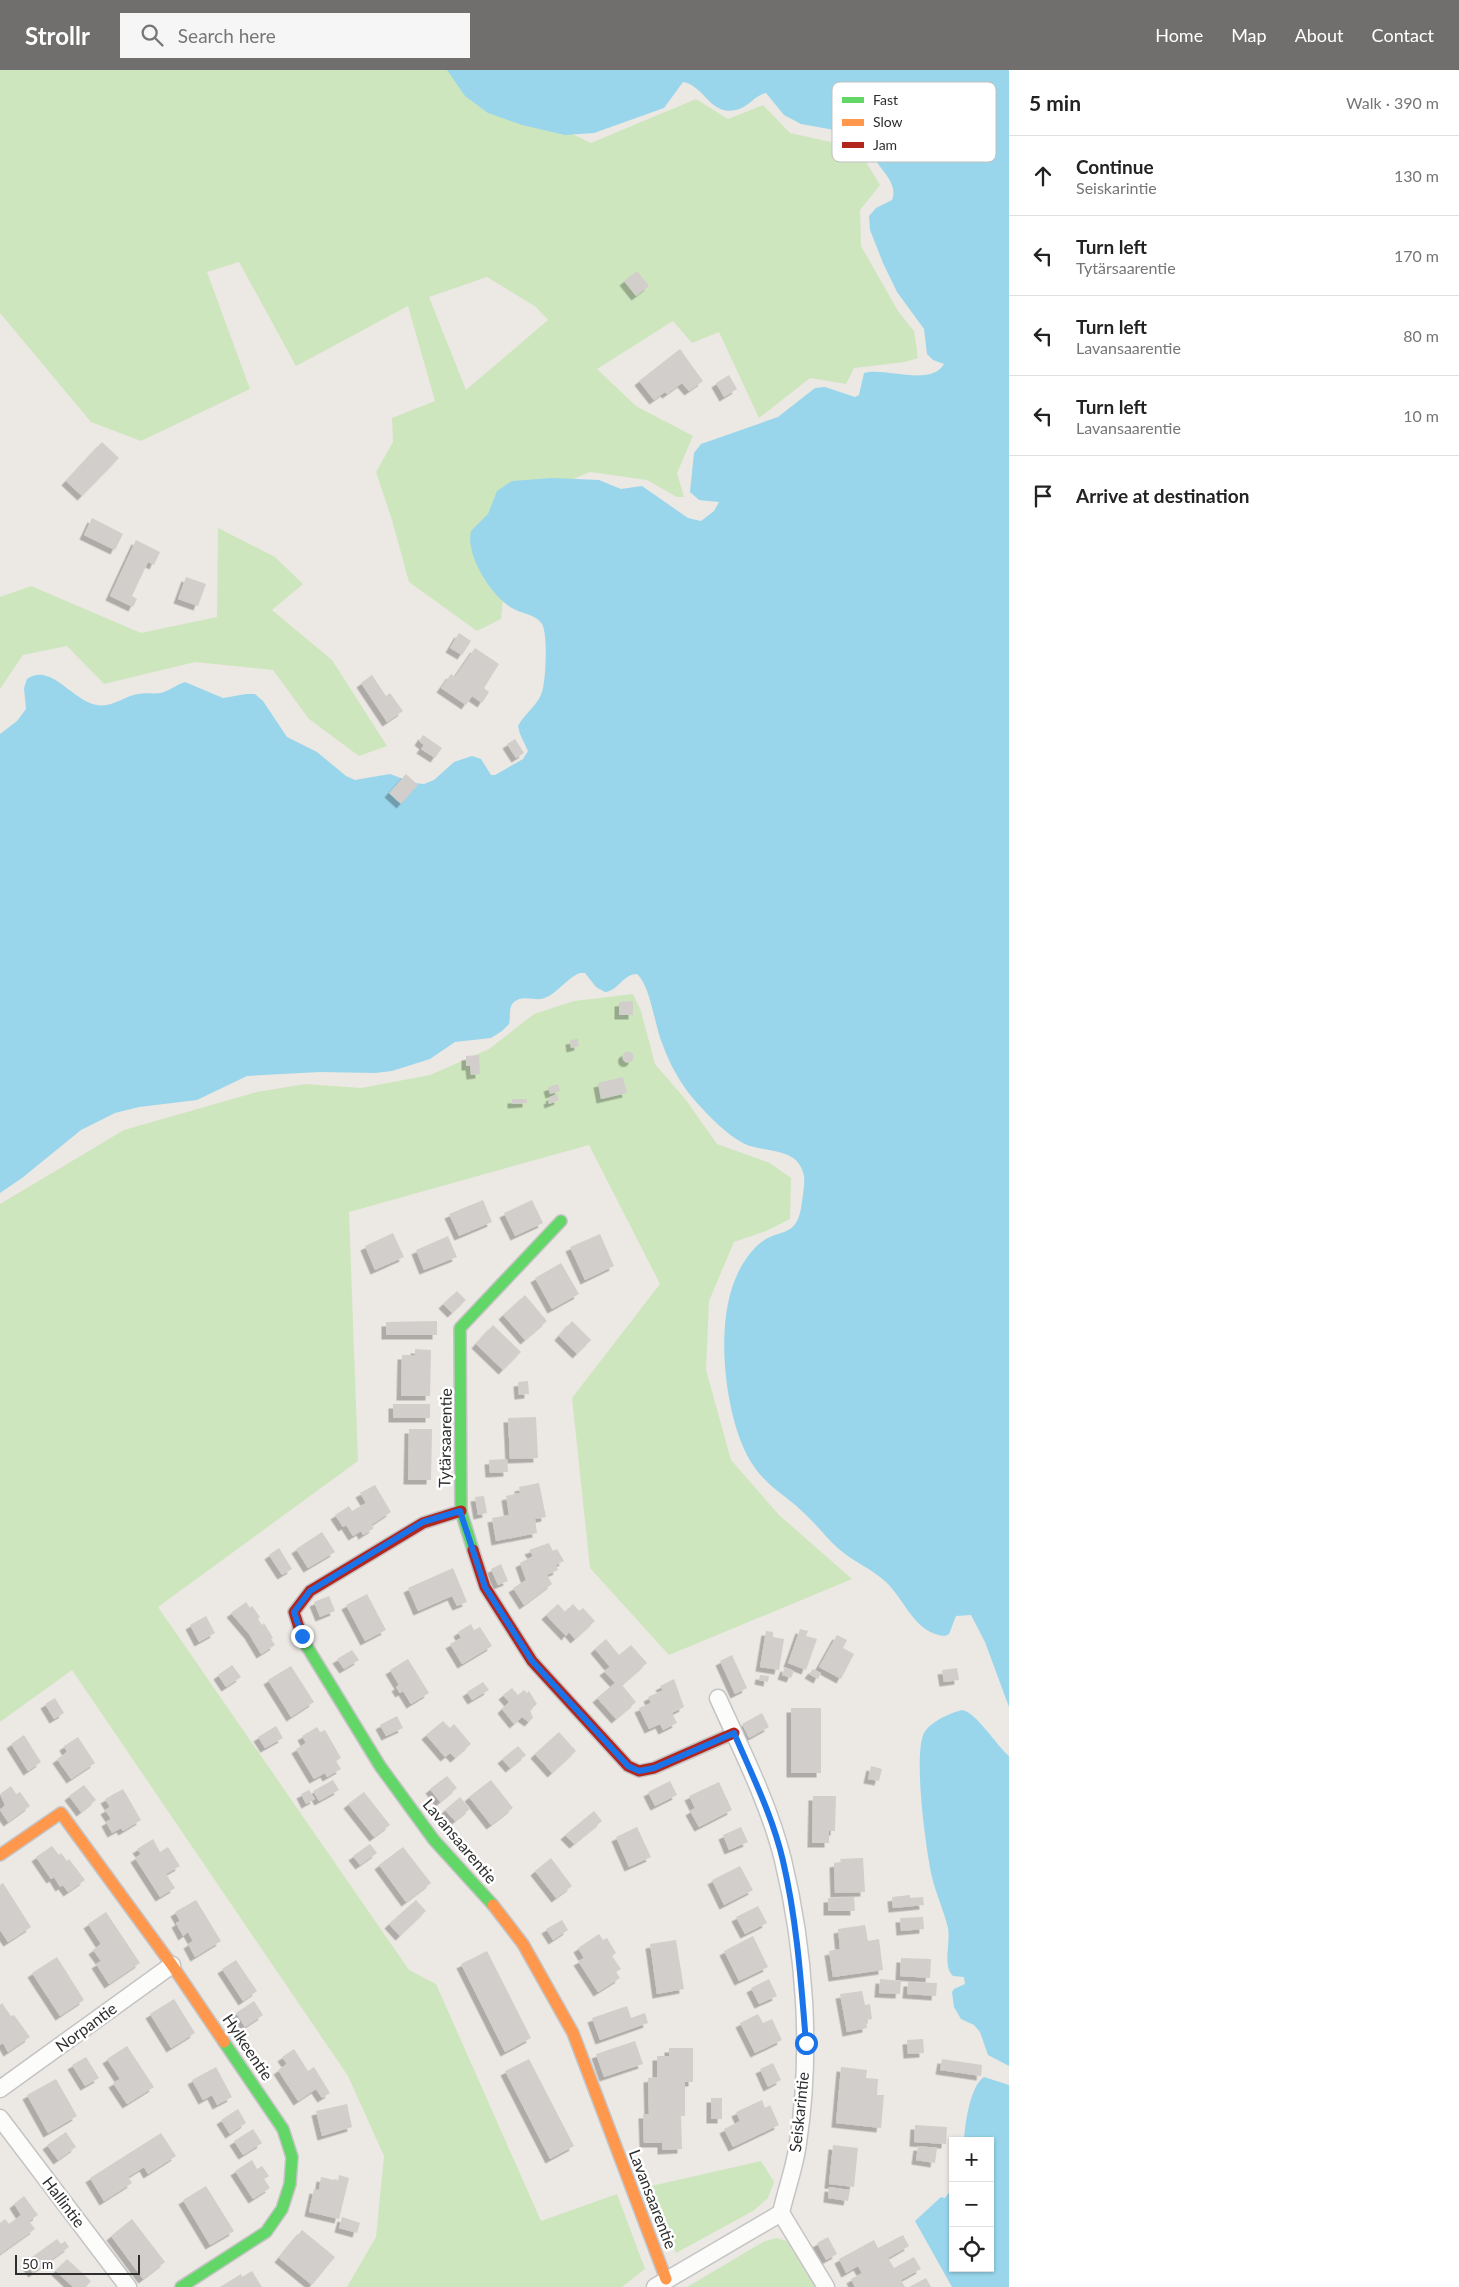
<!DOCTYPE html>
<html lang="en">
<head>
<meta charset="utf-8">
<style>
	body { margin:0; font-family:Lato,sans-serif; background:#f6f6f6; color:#222 }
	.controls { position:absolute; right:15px; bottom:15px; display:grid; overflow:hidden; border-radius:0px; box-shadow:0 1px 4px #0004 }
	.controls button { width:45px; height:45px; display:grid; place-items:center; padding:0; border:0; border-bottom:1px solid #e0e0e0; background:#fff; color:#222; font:25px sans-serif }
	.scale { position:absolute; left:15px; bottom:12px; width:125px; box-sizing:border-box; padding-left:5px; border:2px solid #2e2e2e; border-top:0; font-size:14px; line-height:18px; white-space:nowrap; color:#2e2e2e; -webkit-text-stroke:4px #fff; paint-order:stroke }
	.stop { position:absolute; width:15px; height:15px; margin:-11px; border:4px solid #1a73e8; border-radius:50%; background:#fff }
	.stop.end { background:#1a73e8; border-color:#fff; box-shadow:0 1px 5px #0008 }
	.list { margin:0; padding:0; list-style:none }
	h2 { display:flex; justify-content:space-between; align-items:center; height:65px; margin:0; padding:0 20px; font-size:21px }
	h2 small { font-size:16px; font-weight:400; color:#767676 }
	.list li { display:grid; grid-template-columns:32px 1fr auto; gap:15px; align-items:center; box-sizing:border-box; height:80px; padding:0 20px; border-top:1px solid #e0e0e0 }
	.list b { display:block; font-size:19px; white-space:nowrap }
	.list p { margin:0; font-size:16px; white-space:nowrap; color:#767676 }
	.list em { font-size:16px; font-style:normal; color:#767676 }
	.icon { flex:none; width:28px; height:28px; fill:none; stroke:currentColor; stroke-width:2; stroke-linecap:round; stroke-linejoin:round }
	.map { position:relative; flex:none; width:1009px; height:2217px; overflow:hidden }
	header { display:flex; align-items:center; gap:30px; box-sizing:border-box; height:70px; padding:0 25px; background:#706f6e; color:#fff }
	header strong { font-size:24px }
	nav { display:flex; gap:28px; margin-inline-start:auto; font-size:18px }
	.search { width:350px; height:45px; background:#f6f6f6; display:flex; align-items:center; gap:12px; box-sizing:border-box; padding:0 18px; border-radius:0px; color:#767676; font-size:19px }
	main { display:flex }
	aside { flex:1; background:#fff }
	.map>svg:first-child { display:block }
</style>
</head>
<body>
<header>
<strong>Strollr</strong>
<div class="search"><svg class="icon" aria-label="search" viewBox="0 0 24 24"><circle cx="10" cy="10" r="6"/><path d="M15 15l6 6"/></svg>Search here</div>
<nav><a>Home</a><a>Map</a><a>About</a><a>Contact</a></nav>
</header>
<main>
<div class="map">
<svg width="1009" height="2217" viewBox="0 0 1009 2217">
	<defs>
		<filter id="shadow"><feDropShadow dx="-4.5" dy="4.5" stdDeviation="0" flood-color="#0004"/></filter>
	</defs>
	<rect width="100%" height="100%" fill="#ece8e4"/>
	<!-- green -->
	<path fill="#cee6be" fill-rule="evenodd" d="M0,0h458l69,42 64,31 105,-44 32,20 35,-14 27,28 50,11 14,-2 26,43 -20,25 1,36 37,65 16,20 4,27 -13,4 -51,6 -8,16 -36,-6 -51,40 -40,-86 -27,11 -19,-22 -76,48 39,37 57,30 -16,37 7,24h-7l-30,-17 -57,-8 -45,19 -40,88 -4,40 -24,12 -68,-49 -17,-62 -16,-48 17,-30 -1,-24 43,-17 -27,-95 -112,60 -57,-104 -32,10 43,117 -109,52 -50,-19 -91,-109zM487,207l49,30 12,13 -82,70 -37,-93z
		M218,458l57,29 28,27 -31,26 60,50 55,86 -28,10 -50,-37 -36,-49 -78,-8 -91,22 -37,-38 -44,9 -23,34v-92l31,-11 110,47 76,-16z
		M633,924l8,17 14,53 31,36 31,44 53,19 21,15 -1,41 -24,12 -32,11 -25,59 -3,69 25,90 48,55 73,64 -183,76 -79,-87 -18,-170 88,-114 -71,-139 -240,67 9,249 -200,146 251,363 27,14 105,237 76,-27 28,75 -23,18h-275l29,-50 8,-81 -36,-80 -276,-406 -72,52v-518l124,-74 133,-38 48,-8 56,4 69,-13 59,-26 45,-35 40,-13z
		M761,2091l13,21 -6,16 -15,13 -77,42 -29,-66z
		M777,2168l10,3 28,46h-128l78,-46z"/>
	<!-- water -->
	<path fill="#99d6ec" d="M447,0h562v1637l-24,-65 -14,-27 -15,1 -7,18 -4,2c-30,-2 -40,-36 -59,-54 -14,-13 -32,-20 -46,-32 -13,-11 -22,-24 -34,-35 -16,-17 -37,-27 -51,-47 -26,-36 -35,-109 -29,-152 3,-24 11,-49 28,-67 22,-25 43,-5 48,-47 1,-9 3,-18 2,-26 -6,-31 -41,-22 -61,-33 -17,-9 -33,-26 -46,-40 -16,-18 -27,-38 -35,-60 -7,-17 -12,-58 -25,-69 -14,0 -19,17 -32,18l-9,-5 -11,-14h-5c-14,5 -24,23 -39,26 -9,1 -19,-4 -27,3 -6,5 -3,15 -5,22l-7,7 -11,7 -36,4 -25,17 -38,12 -17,2 -55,-1 -73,4 -50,24 -58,7 -24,6 -34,17 -59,48 -22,15v-459l17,-13 9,-12 -2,-21 3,-9c24,-17 45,22 70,26 15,3 27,-9 41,-11 9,-2 18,1 26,-2 8,-3 14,-8 21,-10l38,16 23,-4h9l8,7 24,36 30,15 29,24 9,4 35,-6 24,9 10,1 10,-4 20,-18 18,-6 9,3 10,16h4l28,-16 5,-8 -8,-17 -2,-8c7,-13 20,-21 24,-34 4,-12 6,-58 0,-68 -6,-10 -21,-10 -30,-16 -21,-12 -47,-53 -41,-77l17,-17 9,-23 15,-10 40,-3 47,2 22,9 21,-3 46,32 13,3 13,-10 5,-9 -20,-2 -9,-8 4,-39 7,-9 77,-27 37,-29 10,-1 30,10 4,-2 5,-22c21,-6 67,14 80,-9l-11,-4 -6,-6 -3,-25 -27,-37 -14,-29 -13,-33 -1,-14 7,-8 16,-8c7,-18 -13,-30 -19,-45 -4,-10 -2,-21 -3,-32l-2,-4 -28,12 -39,-7 -17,-9 -18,-22c-12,3 -18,15 -30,17 -26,6 -32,-25 -53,-28l-19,26 -70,25 -29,2 -43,-10 -34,-12 -23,-17z
		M962,1640c14,2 34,35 47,46v310l-21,-11 -8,-23 -6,-7 -13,-6 -7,-12 -2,-15 2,-3 11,-5 -1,-7 -11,-1c-11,-10 -2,-34 -5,-48 -4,-17 -12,-34 -16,-51 -6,-26 -19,-122 -8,-144 6,-11 26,-20 38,-23z
		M984,2007l25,8v202h-57l-37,-66 26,-24 4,1 8,-11v81h37v-127h-26c1,-17 6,-55 20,-64z"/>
	<!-- building -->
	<path fill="#d1cecb" filter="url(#shadow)" d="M637,201l12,15 -13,10 -12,-15z
		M680,279l23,32 -14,10 -7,-8 -15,11 -2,-2 -11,8 -15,-19z
		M729,305l8,14 -13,8 -8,-14z
		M102,372l17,16 -37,38 -16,-15z
		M92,448l31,16 -8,16 -31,-15z
		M136,470l24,12 -6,13 -6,-3 -16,34 5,3 -4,8 -23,-11z
		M186,507l20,7 -8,22 -20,-7z
		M459,563l12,8 -9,14 -12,-7z
		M475,578l24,16 -15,24 5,4 -7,11 -10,-7 -6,9 -25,-17 10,-14 4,3z
		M372,605l14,21 4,-3 13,18 -16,11 -26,-39z
		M423,665l19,13 -7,10 -14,-9 3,-4 -5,-4z
		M515,669l9,14 -8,5 -9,-14z
		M406,704l12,11 -17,19 -12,-11z
		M633,931v14h-14v-13z
		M578,969l1,7 -8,2 -1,-8z
		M622.5 987a5.5 5.5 0 1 1 11 0a5.5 5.5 0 1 1-11 0Z
		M479,985l1,19 -9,1 -1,-9h-4v-10z
		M623,1007l4,16 -26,6 -3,-16z
		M558,1014l2,7 -10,3 -2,-7z
		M557,1024l2,6 -10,4 -1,-4 3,-1 -1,-2z
		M512,1029h15v4l-15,1z
		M483,1130l9,22 -33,14 -10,-22z
		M532,1130l11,23 -28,13 -11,-23z
		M393,1163l11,24 -29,13 -10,-24z
		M600,1164l14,32 -29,14 -15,-33z
		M448,1166l9,21 -33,13 -8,-20z
		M561,1193l18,31 -27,15 -17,-31z
		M457,1221l9,9 -14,13 -9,-9z
		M525,1225l22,26 -22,19 -22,-25z
		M437,1251v14h-51v-13z
		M572,1251l19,19 -14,14 -18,-18z
		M493,1255l28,27 -18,18 -27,-26z
		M415,1279l16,1 -1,46h-29l1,-41h13z
		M528,1311l1,13 -10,1 -1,-13z
		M393,1334h37v14h-37z
		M536,1347l2,41 -28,1 -2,-41z
		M409,1359h23l-1,51h-23z
		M507,1389l1,13 -18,1 -1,-13z
		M539,1413l7,34 -11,2 2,14 -41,8 -4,-23 17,-3 -3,-19 14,-3 -1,-6z
		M375,1415l16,27 -20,13 3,3 -11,7 -2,-4 -8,5 -7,-11 -3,2 -8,-12 14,-9 3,5 14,-8 -6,-10z
		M484,1426l3,17 -9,2 -3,-18z
		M322,1462l13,20 -27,16 -12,-19z
		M549,1473l4,8 4,-2 7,12 -8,4 2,5 -11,5 5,9 -28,21 -11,-17 13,-8 -6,-17 13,-7 -4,-6z
		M279,1478l13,21 -10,6 -13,-20z
		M501,1494l7,17 -10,4 -7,-16z
		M453,1498l14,34 -10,4 -5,-10 -34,15 -10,-23z
		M367,1524l19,36 -21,11 -19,-36z
		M329,1526l6,15 -15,6 -6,-15z
		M246,1532l4,6 2,-2 8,11 -2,2 4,6 2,-2 9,15 -2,1 4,6 -14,9 -12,-20 -18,-21z
		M558,1534l7,8 8,-8 6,7 4,-3 12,13 -20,18 -6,-7 -3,4 -20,-21z
		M206,1546l9,17 -16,9 -9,-17z
		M471,1554l3,6 6,-3 12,19 -30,18 -12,-20 11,-6 -3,-6z
		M800,1559l8,2 -2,5 11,3 -11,31 -18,-7z
		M766,1561l7,1v5l11,2 -5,31 -19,-3z
		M837,1565l10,5 -4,8 11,6 -13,25 -22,-12z
		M606,1569l13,16 12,-10 16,18 -25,22 14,17 -20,17 -19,-21 18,-15 -11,-12 6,-4 -15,-18z
		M352,1580l7,10 -15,9 -7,-10z
		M732,1585l15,33 -12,6 -15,-33z
		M408,1589l21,34 -18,11 -8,-13 -3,2 -4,-6 3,-2 -9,-15z
		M232,1595l9,12 -15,10 -8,-12z
		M291,1596l23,36 -23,15 -23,-37z
		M785,1597l9,4 -3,7 -9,-3z
		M957,1598l2,12 -15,2 -2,-12z
		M813,1599l8,4 -3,6 -9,-5z
		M760,1605l9,1 -1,6 -9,-2z
		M674,1609l10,28 -12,6 5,10 -14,7 -3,-6 -11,5 -10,-21 12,-5 -3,-6 15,-7 -3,-4z
		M483,1612l6,8 -17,10 -5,-8z
		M512,1618l6,7 6,-5 3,3 2,-2 8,13 -7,6 3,8 -4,4 -7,-5 -8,7 -12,-15 7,-7 -6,-7z
		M55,1628l9,15 -10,6 -9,-15z
		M791,1638h30v65h-30z
		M762,1643l7,14 -20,11 -7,-14z
		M397,1646l6,12 -17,8 -6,-11z
		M443,1651l7,7 4,-4 17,20 -16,14 -5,-5 -5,4 -19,-22z
		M276,1656l7,12 -18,10 -7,-11z
		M317,1657l3,5 5,-2 16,28 -5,3 5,8 -14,8 -2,-4 -11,6 -18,-30 10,-6 -4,-7z
		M559,1662l17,19 -24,22 -17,-19z
		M24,1665l17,27 -13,9 -17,-27z
		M78,1667l17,26 -24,16 -14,-20 10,-7 -3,-6z
		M518,1676l8,9 -16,13 -8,-9z
		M871,1696l11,3 -3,12 -11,-2z
		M447,1706l10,12 -17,14 -10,-13z
		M333,1710l6,10 -20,11 -6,-10z
		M491,1710l22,28 -22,17 -22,-28z
		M670,1711l7,14 -22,11 -7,-14z
		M719,1712l13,28 -33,17 -9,-16 5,-3 -6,-12z
		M84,1715l12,15 -15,12 -12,-16z
		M11,1716l5,8 4,-2 10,14 -22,16 -8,-12 5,-5 -5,-11z
		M123,1719l18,31 -18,11 -2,-3 -9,5 -6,-11 5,-3 -6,-9 5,-3 -5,-8z
		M309,1720l6,9 -9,5 -5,-10z
		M364,1722l26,33 -16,12 -26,-33z
		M813,1726h23l-1,35h-6v12h-17z
		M460,1727l10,12 -15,12 -10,-11z
		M594,1741l8,10 -28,23 -9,-9z
		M637,1757l14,30 -22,10 -13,-30z
		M741,1757l7,15 -19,8 -6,-15z
		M153,1769l7,13 8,-5 12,19 -14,8 9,14 -15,9 -25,-39 6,-4 -4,-5z
		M370,1774l7,9 -17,12 -7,-9z
		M52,1776l7,9 2,-2 6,8 2,-2 16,21 -17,12 -5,-7 -3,2 -6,-10 -3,2 -15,-22z
		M403,1777l28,36 -25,19 -27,-37z
		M551,1788l21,28 -16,12 -21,-27z
		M863,1788l2,34 -30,1 -1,-30 7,-1 -1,-3z
		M740,1796l13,24 -29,15 -12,-25z
		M3,1813l28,44 -23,15 -8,-12v-45z
		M910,1825v3l13,-1 1,8 -31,3 -1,-11z
		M854,1827l1,14h-27v-13z
		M196,1830l25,41 -26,16 -7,-13 5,-3 -5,-9 -5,4 -7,-13 4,-2 -5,-9z
		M416,1830l10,11 -26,25 -11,-12z
		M758,1836l9,17 -22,11 -9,-17z
		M106,1842l34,51 -31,21 -13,-20 5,-3 -8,-11 8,-6 -13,-20z
		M923,1847l1,12 -23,2 -1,-13z
		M562,1850l6,10 -15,10 -7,-11z
		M865,1855l3,16 11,-2 4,31 -50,7 -4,-26 11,-2 -2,-20z
		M599,1864l4,6 4,-2 9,15 -4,3 9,13 -5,3 4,6 -22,14 -20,-31 6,-3 -6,-10z
		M753,1866l15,31 -29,14 -15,-30z
		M676,1870l8,49 -27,5 -7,-50z
		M487,1881l44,87 -26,14 -44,-88z
		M57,1887l27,43 -24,16 -28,-43z
		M901,1888l30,1 -1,19 -30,-2z
		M236,1890l21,31 -14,10 -21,-32z
		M769,1909l8,17 -18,8 -8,-16z
		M880,1909l21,2 -1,13 -21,-1z
		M908,1912l29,1 -1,13 -29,-2z
		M862,1921l3,14 5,-1 2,15 -6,1 1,8 -20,4 -7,-38z
		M174,1929l21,34 -24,15 -21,-34z
		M254,1931l9,14 -18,12 -9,-14z
		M2,1933l9,13 3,-1 16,22 -22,15 -5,-9 -3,2v-40z
		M627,1936l4,12 14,-5 3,10 -48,17 -8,-22z
		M758,1944l5,9 9,-4 10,21 -27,13 -15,-30z
		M923,1969l1,14 -16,1 -1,-14z
		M635,1971l8,23 -39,13 -8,-23z
		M127,1976l27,41 -27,17 -14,-21 7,-4 -13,-20z
		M669,1978h24v34h-8v34h-4l1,33 -20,1v-7h-18l-1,-29h6l-1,-36 9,-1v-21h12z
		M294,1979l14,22 6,-4 16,26 -8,5 -6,-9 -18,12 -20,-31 9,-6 -5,-7z
		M86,1987l13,21 -14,8 -13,-21z
		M529,1989l45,87 -24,13 -45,-88z
		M942,1989l40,6 -1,11 -41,-6z
		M773,1993l8,17 -13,7 -8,-18z
		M216,1997l16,30 -15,8 -5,-10 -9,5 -11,-20z
		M841,1997l26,3 -1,8 12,1 -1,16h7l-3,33 -45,-5z
		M56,2009l21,37 -29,17 -21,-38z
		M711,2028h11v21h-11z
		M762,2030l3,8 5,-3 9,20 -46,22 -9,-18 16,-8 -4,-9z
		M347,2034l5,23 -30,9 -6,-25z
		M238,2039l8,14 -16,11 -9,-14z
		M915,2055l32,2 -1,17 -32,-2z
		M253,2059l9,14 -19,12 -9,-14z
		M66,2062l10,15 -18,13 -11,-15z
		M161,2063l15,23 -28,18 -4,-7 -16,10 4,6 -28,18 -14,-23z
		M833,2075l25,3 -4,39 -25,-3z
		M918,2076l19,2 -2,15 -19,-3z
		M252,2090l5,9 5,-3 7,10 -5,3 6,9 -17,11 -18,-28z
		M339,2105l10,3 -10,41 -30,-7 5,-23 5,1 2,-13 17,4z
		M206,2116l28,45 -24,14 -27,-45z
		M829,2117l21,3 -2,11 -20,-3z
		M24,2126l14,19 -9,6 6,8 -35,25v-31l5,-4 4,5 12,-9 -7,-11z
		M342,2147l18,6 -3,10 -18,-5z
		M132,2149l33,43 -22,17 -32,-43z
		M302,2160l33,27 -23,28 -33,-27z
		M903,2165l6,11 -21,12 6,10 20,-11 7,12 -20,11 4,7h-50l-4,-8 11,-6 -4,-7 -12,7 -7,-14 35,-19 4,8z
		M828,2167l9,17 -11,6 -9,-17z
		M57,2169l4,5 4,-3 4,6 -36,26 -8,-11z
		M67,2189l24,22 -5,6h-13l-17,-16z
		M252,2201l10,16h-42l21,-13 1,3z
		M926,2208l5,9h-22z"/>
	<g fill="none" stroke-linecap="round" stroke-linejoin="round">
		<!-- street casing -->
		<g stroke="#c5c4c5" stroke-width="19">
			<path id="street" d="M0,2019l172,-124
				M0,2048l128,169
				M781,2143l45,74
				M655,2217l126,-74c5,-23 14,-46 17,-70 14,-93 7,-192 -15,-283 -14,-56 -41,-109 -65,-162"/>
		</g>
		<!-- fast casing -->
		<g stroke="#c5c4c5" stroke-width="14">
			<path id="fast" d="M473,1480l-12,-39 -1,-183 101,-107
				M303,1570l77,126 54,74 59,65
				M181,2217l85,-55 16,-23 8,-25 2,-27 -9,-28 -59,-87"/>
		</g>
		<!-- slow casing -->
		<g stroke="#c5c4c5" stroke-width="14">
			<path id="slow" d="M0,1785l61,-42 111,152 52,77
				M493,1835l30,39 50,89 93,246"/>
		</g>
		<!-- jam casing -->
		<g stroke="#c5c4c5" stroke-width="14">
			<path id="jam" d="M473,1480l12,37 47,74 96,105 11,5 15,-3 80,-35
				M303,1570l-9,-28 16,-21 113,-68 38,-12"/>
		</g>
		<!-- street -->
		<use href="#street" stroke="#fcfcfb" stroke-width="16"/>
		<!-- fast -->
		<use href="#fast" stroke="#63d668" stroke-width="11"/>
		<!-- slow -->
		<use href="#slow" stroke="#ff974d" stroke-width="11"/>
		<!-- jam -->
		<use href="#jam" stroke="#b3261e" stroke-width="11"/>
	</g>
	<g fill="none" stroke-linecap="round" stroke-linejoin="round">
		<!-- route -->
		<path stroke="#1a73e8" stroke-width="6" d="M302,1566l-8,-24 16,-21 113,-69 37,-11 25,76 47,74 96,105 11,5 15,-3 80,-35c18,42 39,84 49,128 14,60 18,121 23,182"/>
	</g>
	<g text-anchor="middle" stroke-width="5" stroke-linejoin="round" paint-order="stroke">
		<!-- street labels -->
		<g font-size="16" fill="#2e2e2e" stroke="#fff">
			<text transform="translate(445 1368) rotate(-89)" y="6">Tytärsaarentie</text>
			<text transform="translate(460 1771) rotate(50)" y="6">Lavansaarentie</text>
			<text transform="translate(86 1957) rotate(-36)" y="6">Norpantie</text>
			<text transform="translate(248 1977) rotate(56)" y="6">Hylkeentie</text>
			<text transform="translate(799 2042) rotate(-84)" y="6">Seiskarintie</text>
			<text transform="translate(653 2129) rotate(69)" y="6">Lavansaarentie</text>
			<text transform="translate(64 2132) rotate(53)" y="6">Hallintie</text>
		</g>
	</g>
	<!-- legend -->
	<rect x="832" y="12" width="164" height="80" rx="8" fill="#fff" stroke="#c0c0c0" stroke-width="1"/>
	<rect x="842" y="27" width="22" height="6" fill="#63d668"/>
	<rect x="842" y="49" width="22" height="7" fill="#ff974d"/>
	<rect x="842" y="72" width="22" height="6" fill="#b3261e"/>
	<g font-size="14" fill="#2e2e2e">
		<text x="873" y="35">Fast</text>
		<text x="873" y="57">Slow</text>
		<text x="873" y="80">Jam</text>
	</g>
</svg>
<div class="controls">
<button>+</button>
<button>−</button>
<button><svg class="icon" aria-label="locate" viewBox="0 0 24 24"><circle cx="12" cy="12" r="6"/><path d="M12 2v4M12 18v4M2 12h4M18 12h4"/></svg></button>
</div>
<div class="scale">50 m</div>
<div class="stop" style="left:806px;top:1973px"></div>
<div class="stop end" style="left:302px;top:1566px"></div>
</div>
<aside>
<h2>5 min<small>Walk · 390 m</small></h2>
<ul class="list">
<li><svg class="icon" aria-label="ahead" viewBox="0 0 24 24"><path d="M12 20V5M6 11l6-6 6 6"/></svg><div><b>Continue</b><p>Seiskarintie</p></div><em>130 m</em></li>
<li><svg class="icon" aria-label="left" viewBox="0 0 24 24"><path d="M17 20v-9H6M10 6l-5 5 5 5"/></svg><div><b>Turn left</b><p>Tytärsaarentie</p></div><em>170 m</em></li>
<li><svg class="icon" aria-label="left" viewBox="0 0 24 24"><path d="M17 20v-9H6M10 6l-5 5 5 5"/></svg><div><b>Turn left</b><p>Lavansaarentie</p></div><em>80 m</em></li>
<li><svg class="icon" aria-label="left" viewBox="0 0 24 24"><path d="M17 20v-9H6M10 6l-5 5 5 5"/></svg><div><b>Turn left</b><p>Lavansaarentie</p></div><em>10 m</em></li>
<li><svg class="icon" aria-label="arrive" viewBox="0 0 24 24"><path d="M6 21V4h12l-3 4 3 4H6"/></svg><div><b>Arrive at destination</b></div></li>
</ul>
</aside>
</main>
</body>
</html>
